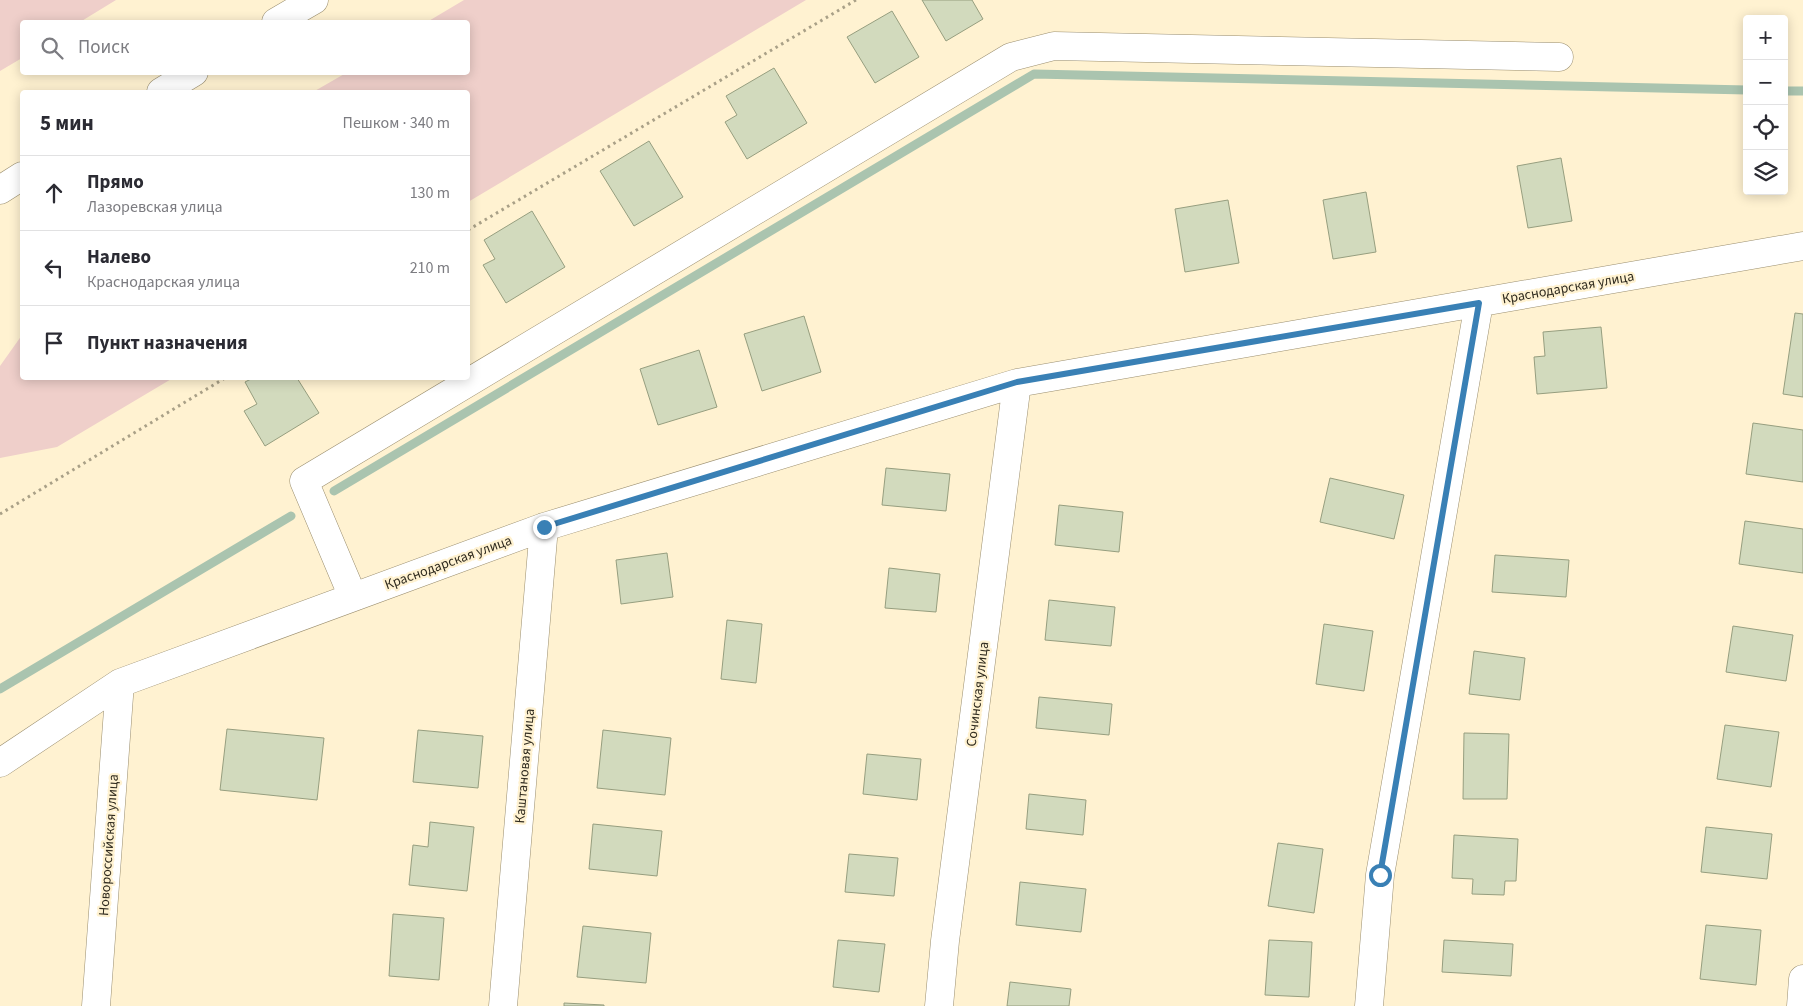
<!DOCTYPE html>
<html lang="ru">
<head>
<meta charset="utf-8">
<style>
	body { margin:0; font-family:"Source Sans 3",sans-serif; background:#f7f7f7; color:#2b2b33 }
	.controls { position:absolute; right:15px; top:15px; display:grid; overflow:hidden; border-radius:5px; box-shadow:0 2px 12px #0003 }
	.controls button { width:45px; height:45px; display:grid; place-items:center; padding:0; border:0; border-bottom:1px solid #e1e1e2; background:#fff; color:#2b2b33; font:25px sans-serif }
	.stop { position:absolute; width:15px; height:15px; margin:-11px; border:4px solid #3980b5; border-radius:50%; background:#fff }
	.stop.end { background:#3980b5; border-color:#fff; box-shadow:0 1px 5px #0008 }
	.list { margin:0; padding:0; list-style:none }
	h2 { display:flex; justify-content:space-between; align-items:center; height:65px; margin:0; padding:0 20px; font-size:21px }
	h2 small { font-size:16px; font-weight:400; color:#7c7c81 }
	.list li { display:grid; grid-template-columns:32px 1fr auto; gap:15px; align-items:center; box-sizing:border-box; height:75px; padding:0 20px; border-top:1px solid #e1e1e2 }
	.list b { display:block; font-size:19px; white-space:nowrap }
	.list p { margin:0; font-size:16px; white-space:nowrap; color:#7c7c81 }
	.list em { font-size:16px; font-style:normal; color:#7c7c81 }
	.icon { flex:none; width:28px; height:28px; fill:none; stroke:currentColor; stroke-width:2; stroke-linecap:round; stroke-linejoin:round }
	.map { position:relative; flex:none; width:1803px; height:1006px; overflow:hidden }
	.search { position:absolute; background:#fff; box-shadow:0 2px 12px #0003; left:20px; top:20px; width:450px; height:55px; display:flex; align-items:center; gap:12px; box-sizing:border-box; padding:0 18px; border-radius:5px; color:#7c7c81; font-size:19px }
	.panel { position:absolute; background:#fff; box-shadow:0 2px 12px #0003; left:20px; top:90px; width:450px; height:290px; border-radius:5px }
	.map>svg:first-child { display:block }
</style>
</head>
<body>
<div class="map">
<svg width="1803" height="1006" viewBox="0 0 1803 1006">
	<rect width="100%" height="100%" fill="#fff2d1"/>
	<!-- green -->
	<path fill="#efcfca" d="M0,0h116l-36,22h-58v36l-22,13z
		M464,0h342l-338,202v-110h-155l33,-19 122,-1v-50h-41z
		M22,335v43h151l-116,69 -57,11v-92z"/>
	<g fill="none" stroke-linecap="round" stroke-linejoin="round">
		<!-- stream -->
		<path stroke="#aac4af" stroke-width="9" d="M1784,91h19
			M334,491l700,-417 713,16
			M0,689l291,-173"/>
	</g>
	<!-- building -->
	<path fill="#d2dabd" stroke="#969e7f" d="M922,0h50l11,19 -37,22z
		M892,11l27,46 -44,26 -28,-46z
		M774,68l33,55 -60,36 -22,-37 12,-7 -11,-19z
		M649,141l34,56 -49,29 -34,-55z
		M1561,158l11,63 -44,7 -11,-62z
		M1366,192l10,60 -43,7 -10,-59z
		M1228,200l11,63 -54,9 -10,-63z
		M532,211l33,56 -59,36 -23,-38 12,-6 -11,-19z
		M1795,313l8,1v83l-20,-3z
		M804,316l17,56 -59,19 -18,-57z
		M1601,327l6,61 -70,6 -3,-37 11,-1 -2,-24z
		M699,350l18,57 -59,18 -18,-56z
		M253,378h44l22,35 -54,33 -21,-35 13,-7 -12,-22z
		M1753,423l50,7v52l-57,-8z
		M886,468l64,6 -4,37 -64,-6z
		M1330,478l74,17 -10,44 -74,-17z
		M1059,505l64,7 -4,40 -64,-7z
		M1745,521l58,8v44l-64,-9z
		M667,553l6,44 -52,7 -5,-44z
		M1495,555l74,5 -3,37 -74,-5z
		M889,568l51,6 -4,38 -51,-4z
		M1049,600l66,7 -4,39 -66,-6z
		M727,620l35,4 -6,59 -35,-4z
		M1324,624l49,7 -9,60 -48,-7z
		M1733,626l60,9 -7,46 -60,-9z
		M1474,651l51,7 -5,42 -51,-6z
		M1039,697l73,7 -3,31 -73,-7z
		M1725,725l54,7 -8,55 -54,-8z
		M227,729l97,9 -7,62 -97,-10z
		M418,730l65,6 -5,52 -65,-6z
		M603,730l68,8 -6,57 -68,-7z
		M1464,733l45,1 -2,65h-44z
		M867,754l54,5 -4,41 -54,-6z
		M1029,794l57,6 -3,35 -57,-6z
		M430,822l44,5 -7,64 -58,-6 4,-40 15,2z
		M593,824l69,7 -5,45 -68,-7z
		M1706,827l66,7 -5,45 -66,-7z
		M1454,835l64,4 -2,42h-11l-1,14 -32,-1 1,-15 -21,-1z
		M1278,843l45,6 -9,64 -46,-7z
		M849,854l49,4 -4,38 -49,-4z
		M1020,882l66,7 -5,43 -65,-7z
		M393,914l51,4 -5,62 -50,-4z
		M1706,925l55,5 -5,55 -56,-6z
		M583,926l68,7 -5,50 -69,-6z
		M838,940l47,4 -6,48 -46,-5z
		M1269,940l43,2 -3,55 -44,-2z
		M1444,940l69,4 -2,32 -69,-4z
		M1010,982l61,7 -2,17h-62z
		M564,1003l40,2v1h-40z"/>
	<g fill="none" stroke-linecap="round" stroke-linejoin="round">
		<!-- minor casing -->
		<g stroke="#9a8e6f" stroke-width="29">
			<path id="minor" d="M353,597l-49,-116 707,-424 43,-11 505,11
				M0,763l120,-80 424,-156 473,-144 786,-137
				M96,1006l24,-323
				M503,1006l41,-479
				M939,1006l6,-65 72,-558
				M1369,1006l11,-131 99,-572
				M1801,1006l2,-27"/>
		</g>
		<!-- major casing -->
		<g stroke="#9a8e6f" stroke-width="29">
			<path id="major" d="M276,22l38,-22
				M161,92l33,-20
				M0,190l22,-14"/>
		</g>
		<!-- path -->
		<path stroke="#a9a087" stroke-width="3" stroke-dasharray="2.5 4" stroke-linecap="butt" d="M468,230l388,-230
			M0,514l225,-136"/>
		<!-- minor -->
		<use href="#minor" stroke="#fff" stroke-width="28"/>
		<!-- major -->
		<use href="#major" stroke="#fff" stroke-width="28"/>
	</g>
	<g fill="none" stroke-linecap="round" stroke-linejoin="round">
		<!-- route -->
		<path stroke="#3980b5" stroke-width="6" d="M544,527l473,-145 462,-79 -99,572"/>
	</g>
	<g text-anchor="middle" stroke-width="4.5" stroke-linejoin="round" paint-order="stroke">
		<!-- street labels -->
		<g font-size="14" fill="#2f2a1e" stroke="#fff2d1">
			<text transform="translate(1568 287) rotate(-10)" y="5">Краснодарская улица</text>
			<text transform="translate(448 562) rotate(-20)" y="5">Краснодарская улица</text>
			<text transform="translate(977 694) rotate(-83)" y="5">Сочинская улица</text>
			<text transform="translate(524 766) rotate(-85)" y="5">Каштановая улица</text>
			<text transform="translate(108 845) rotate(-86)" y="5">Новороссийская улица</text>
		</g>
	</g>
</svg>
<div class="controls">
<button>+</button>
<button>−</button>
<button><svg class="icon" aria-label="locate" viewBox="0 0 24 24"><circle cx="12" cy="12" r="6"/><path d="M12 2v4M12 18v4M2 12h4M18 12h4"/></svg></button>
<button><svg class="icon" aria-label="layers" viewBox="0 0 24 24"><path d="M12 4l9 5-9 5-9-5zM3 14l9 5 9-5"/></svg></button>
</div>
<div class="stop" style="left:1380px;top:875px"></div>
<div class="stop end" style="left:544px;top:527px"></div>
<div class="search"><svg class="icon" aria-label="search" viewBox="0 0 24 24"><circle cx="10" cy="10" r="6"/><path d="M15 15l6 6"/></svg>Поиск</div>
<section class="panel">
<h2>5 мин<small>Пешком · 340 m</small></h2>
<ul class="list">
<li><svg class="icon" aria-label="ahead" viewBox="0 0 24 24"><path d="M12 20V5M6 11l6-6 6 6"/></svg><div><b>Прямо</b><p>Лазоревская улица</p></div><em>130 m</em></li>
<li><svg class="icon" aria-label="left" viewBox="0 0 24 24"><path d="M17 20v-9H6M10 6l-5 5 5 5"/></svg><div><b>Налево</b><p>Краснодарская улица</p></div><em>210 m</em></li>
<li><svg class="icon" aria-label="arrive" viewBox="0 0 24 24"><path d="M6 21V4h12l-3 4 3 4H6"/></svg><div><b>Пункт назначения</b></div></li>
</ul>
</section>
</div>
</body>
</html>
